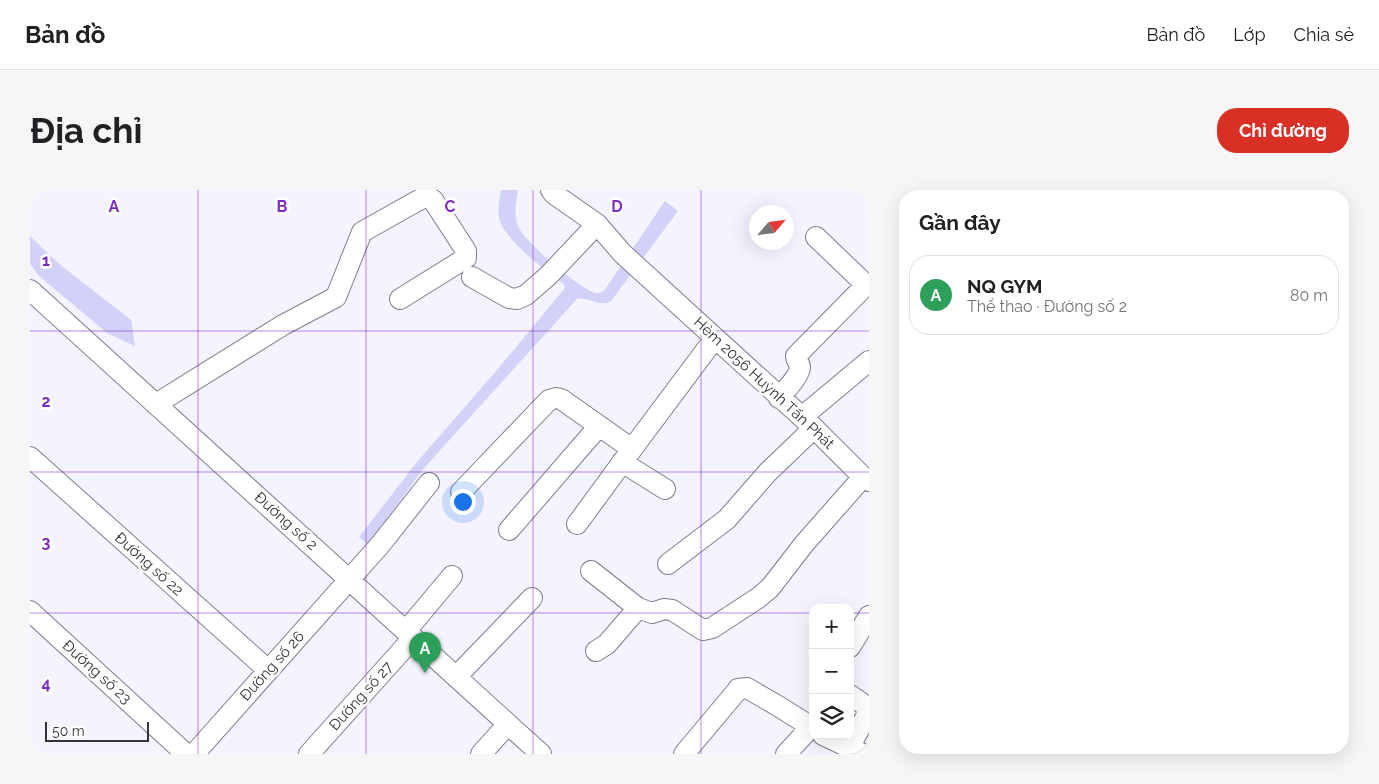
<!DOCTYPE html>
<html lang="vi">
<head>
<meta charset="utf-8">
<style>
	body { margin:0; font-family:Raleway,sans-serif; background:#f6f6f6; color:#202124 }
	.controls { position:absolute; right:15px; bottom:15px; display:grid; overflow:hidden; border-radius:10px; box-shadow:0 5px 20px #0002 }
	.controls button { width:45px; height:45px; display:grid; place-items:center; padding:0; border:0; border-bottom:1px solid #e0e0e0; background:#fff; color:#202124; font:25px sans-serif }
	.compass { position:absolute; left:719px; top:15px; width:45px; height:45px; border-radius:50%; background:#fff; box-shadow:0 5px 20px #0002; rotate:62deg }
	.scale { position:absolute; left:15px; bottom:12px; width:104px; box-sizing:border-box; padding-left:5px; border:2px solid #34333b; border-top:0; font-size:14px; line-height:18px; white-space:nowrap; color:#34333b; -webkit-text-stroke:4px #fff; paint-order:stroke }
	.you { position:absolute; left:432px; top:311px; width:18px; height:18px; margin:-12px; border:4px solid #fff; border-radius:50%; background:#1a73e8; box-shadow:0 0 0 8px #1a73e833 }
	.badge { display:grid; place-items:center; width:32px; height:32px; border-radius:50%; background:#d93025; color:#fff; font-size:16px; font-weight:700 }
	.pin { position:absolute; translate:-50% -41px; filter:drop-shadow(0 1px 2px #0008) }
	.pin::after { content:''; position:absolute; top:26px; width:18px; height:15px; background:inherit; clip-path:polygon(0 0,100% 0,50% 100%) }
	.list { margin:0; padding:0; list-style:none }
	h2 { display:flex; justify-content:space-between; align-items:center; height:65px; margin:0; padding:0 20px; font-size:21px }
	h2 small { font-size:16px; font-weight:400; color:#757577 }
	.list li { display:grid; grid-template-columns:32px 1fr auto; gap:15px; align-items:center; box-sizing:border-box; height:80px; margin:0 10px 10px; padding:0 10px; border:1px solid #e0e0e0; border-radius:20px }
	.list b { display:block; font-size:19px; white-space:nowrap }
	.list p { margin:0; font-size:16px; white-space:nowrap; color:#757577 }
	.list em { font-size:16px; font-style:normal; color:#757577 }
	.icon { flex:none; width:28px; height:28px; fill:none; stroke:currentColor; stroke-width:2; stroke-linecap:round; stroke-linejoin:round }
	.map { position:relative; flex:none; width:839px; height:564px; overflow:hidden; border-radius:20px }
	header { display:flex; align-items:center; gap:30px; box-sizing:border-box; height:70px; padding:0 25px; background:#fff; border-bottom:1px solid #e0e0e0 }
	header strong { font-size:24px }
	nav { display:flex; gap:28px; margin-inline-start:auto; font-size:18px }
	.intro { display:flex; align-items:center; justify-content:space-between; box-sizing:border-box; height:120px; padding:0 30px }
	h1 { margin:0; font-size:35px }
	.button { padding:12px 22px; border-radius:20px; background:#d93025; color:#fff; font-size:18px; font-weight:700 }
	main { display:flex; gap:30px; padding:0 30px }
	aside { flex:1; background:#fff; border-radius:20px; box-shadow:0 5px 20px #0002 }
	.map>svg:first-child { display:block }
</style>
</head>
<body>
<header>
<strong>Bản đồ</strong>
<nav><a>Bản đồ</a><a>Lớp</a><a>Chia sẻ</a></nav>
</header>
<div class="intro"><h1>Địa chỉ</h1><a class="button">Chỉ đường</a></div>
<main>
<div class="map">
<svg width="839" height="564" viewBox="0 0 839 564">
	<rect width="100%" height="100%" fill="#f4f3ff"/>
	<!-- water -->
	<path fill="#d2d1f8" d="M471,0h17c-2,14 -5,25 1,38 6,14 63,63 77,65 5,1 7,-2 10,-5l59,-87 13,10 -67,90c-12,7 -22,-5 -34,-2l-153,169 -56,77 -9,-8 58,-75 80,-92 68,-82 -1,-4c-18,-14 -61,-44 -65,-67 -2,-9 1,-18 2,-27z
		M0,46l28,27 73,57 4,26 -28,-13 -68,-57 -9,-12z"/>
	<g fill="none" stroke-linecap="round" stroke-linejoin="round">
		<!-- minor casing -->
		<g stroke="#7e7d8e" stroke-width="22">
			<path id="minor" d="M521,0l3,4 43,30 25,29 192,175 49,49 6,4
				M442,87l37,21 8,1 9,-4 23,-20 48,-51
				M0,100l511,464
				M749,208c5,-6 22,-24 21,-31 0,-4 -4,-6 -4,-11l69,-70 -3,-5 -46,-44
				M126,214l127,-79 53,-28 26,-65 64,-36 7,4 33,51v7l-66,41
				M772,227l67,-56
				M0,267l238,213
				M592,272l43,27
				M431,302l88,-92 7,-2 5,1 71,50
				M547,334l55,-75 83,-111
				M479,340l90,-104
				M638,374l59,-45 41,-47 46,-44
				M561,381l47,37
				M0,421l156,143
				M376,441l46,-55
				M820,457l19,-31
				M566,461l11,-7 31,-36 14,5 12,-4 8,1 31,20 9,-2 46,-30 12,-10 34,-44 59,-67
				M426,487l76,-79
				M820,505l19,13
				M793,545l40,19
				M819,558l20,-37
				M164,564l186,-209 49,-62
				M279,564l104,-116
				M451,564l27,-30
				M654,564l52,-62 2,-3 9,-1 31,18 35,22
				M756,564l25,-27"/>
		</g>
		<!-- minor -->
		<use href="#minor" stroke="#fff" stroke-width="20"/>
	</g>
	<!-- grid -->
	<path fill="none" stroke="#7b2cbf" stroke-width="1" stroke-opacity="0.55" d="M168,0v564M336,0v564M503,0v564M671,0v564M0,141h839M0,282h839M0,423h783M820,423h19"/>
	<g text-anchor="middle" stroke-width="5" stroke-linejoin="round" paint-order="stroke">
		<!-- street labels -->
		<g font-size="15" fill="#34333b" stroke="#fff">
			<text transform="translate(734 193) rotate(43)" y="5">Hẻm 2056 Huỳnh Tấn Phát</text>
			<text transform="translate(256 331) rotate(42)" y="5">Đường số 2</text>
			<text transform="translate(119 374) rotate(42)" y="5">Đường số 22</text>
			<text transform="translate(242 476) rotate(-48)" y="5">Đường số 26</text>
			<text transform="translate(67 482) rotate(42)" y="5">Đường số 23</text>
			<text transform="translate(331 506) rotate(-48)" y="5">Đường số 27</text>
		</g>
	</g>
	<g font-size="16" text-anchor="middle" font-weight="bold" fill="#7b2cbf" stroke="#fff" stroke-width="5" stroke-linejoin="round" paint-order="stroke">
		<text x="84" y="22">A</text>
		<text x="252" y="22">B</text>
		<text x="420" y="22">C</text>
		<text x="587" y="22">D</text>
		<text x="16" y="76">1</text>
		<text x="16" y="217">2</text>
		<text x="16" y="358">3</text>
		<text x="16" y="499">4</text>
	</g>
</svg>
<div class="controls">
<button>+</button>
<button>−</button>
<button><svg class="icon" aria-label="layers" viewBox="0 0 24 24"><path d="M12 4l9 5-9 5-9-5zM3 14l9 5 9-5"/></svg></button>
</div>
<svg class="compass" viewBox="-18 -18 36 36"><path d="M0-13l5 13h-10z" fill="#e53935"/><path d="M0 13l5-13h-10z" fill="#757577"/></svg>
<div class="scale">50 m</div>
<div class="you"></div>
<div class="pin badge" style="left:395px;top:483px;background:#2e9e5b">A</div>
</div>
<aside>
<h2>Gần đây<small></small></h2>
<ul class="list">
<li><span class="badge" style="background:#2e9e5b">A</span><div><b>NQ GYM</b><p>Thể thao · Đường số 2</p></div><em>80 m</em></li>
</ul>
</aside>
</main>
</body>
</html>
